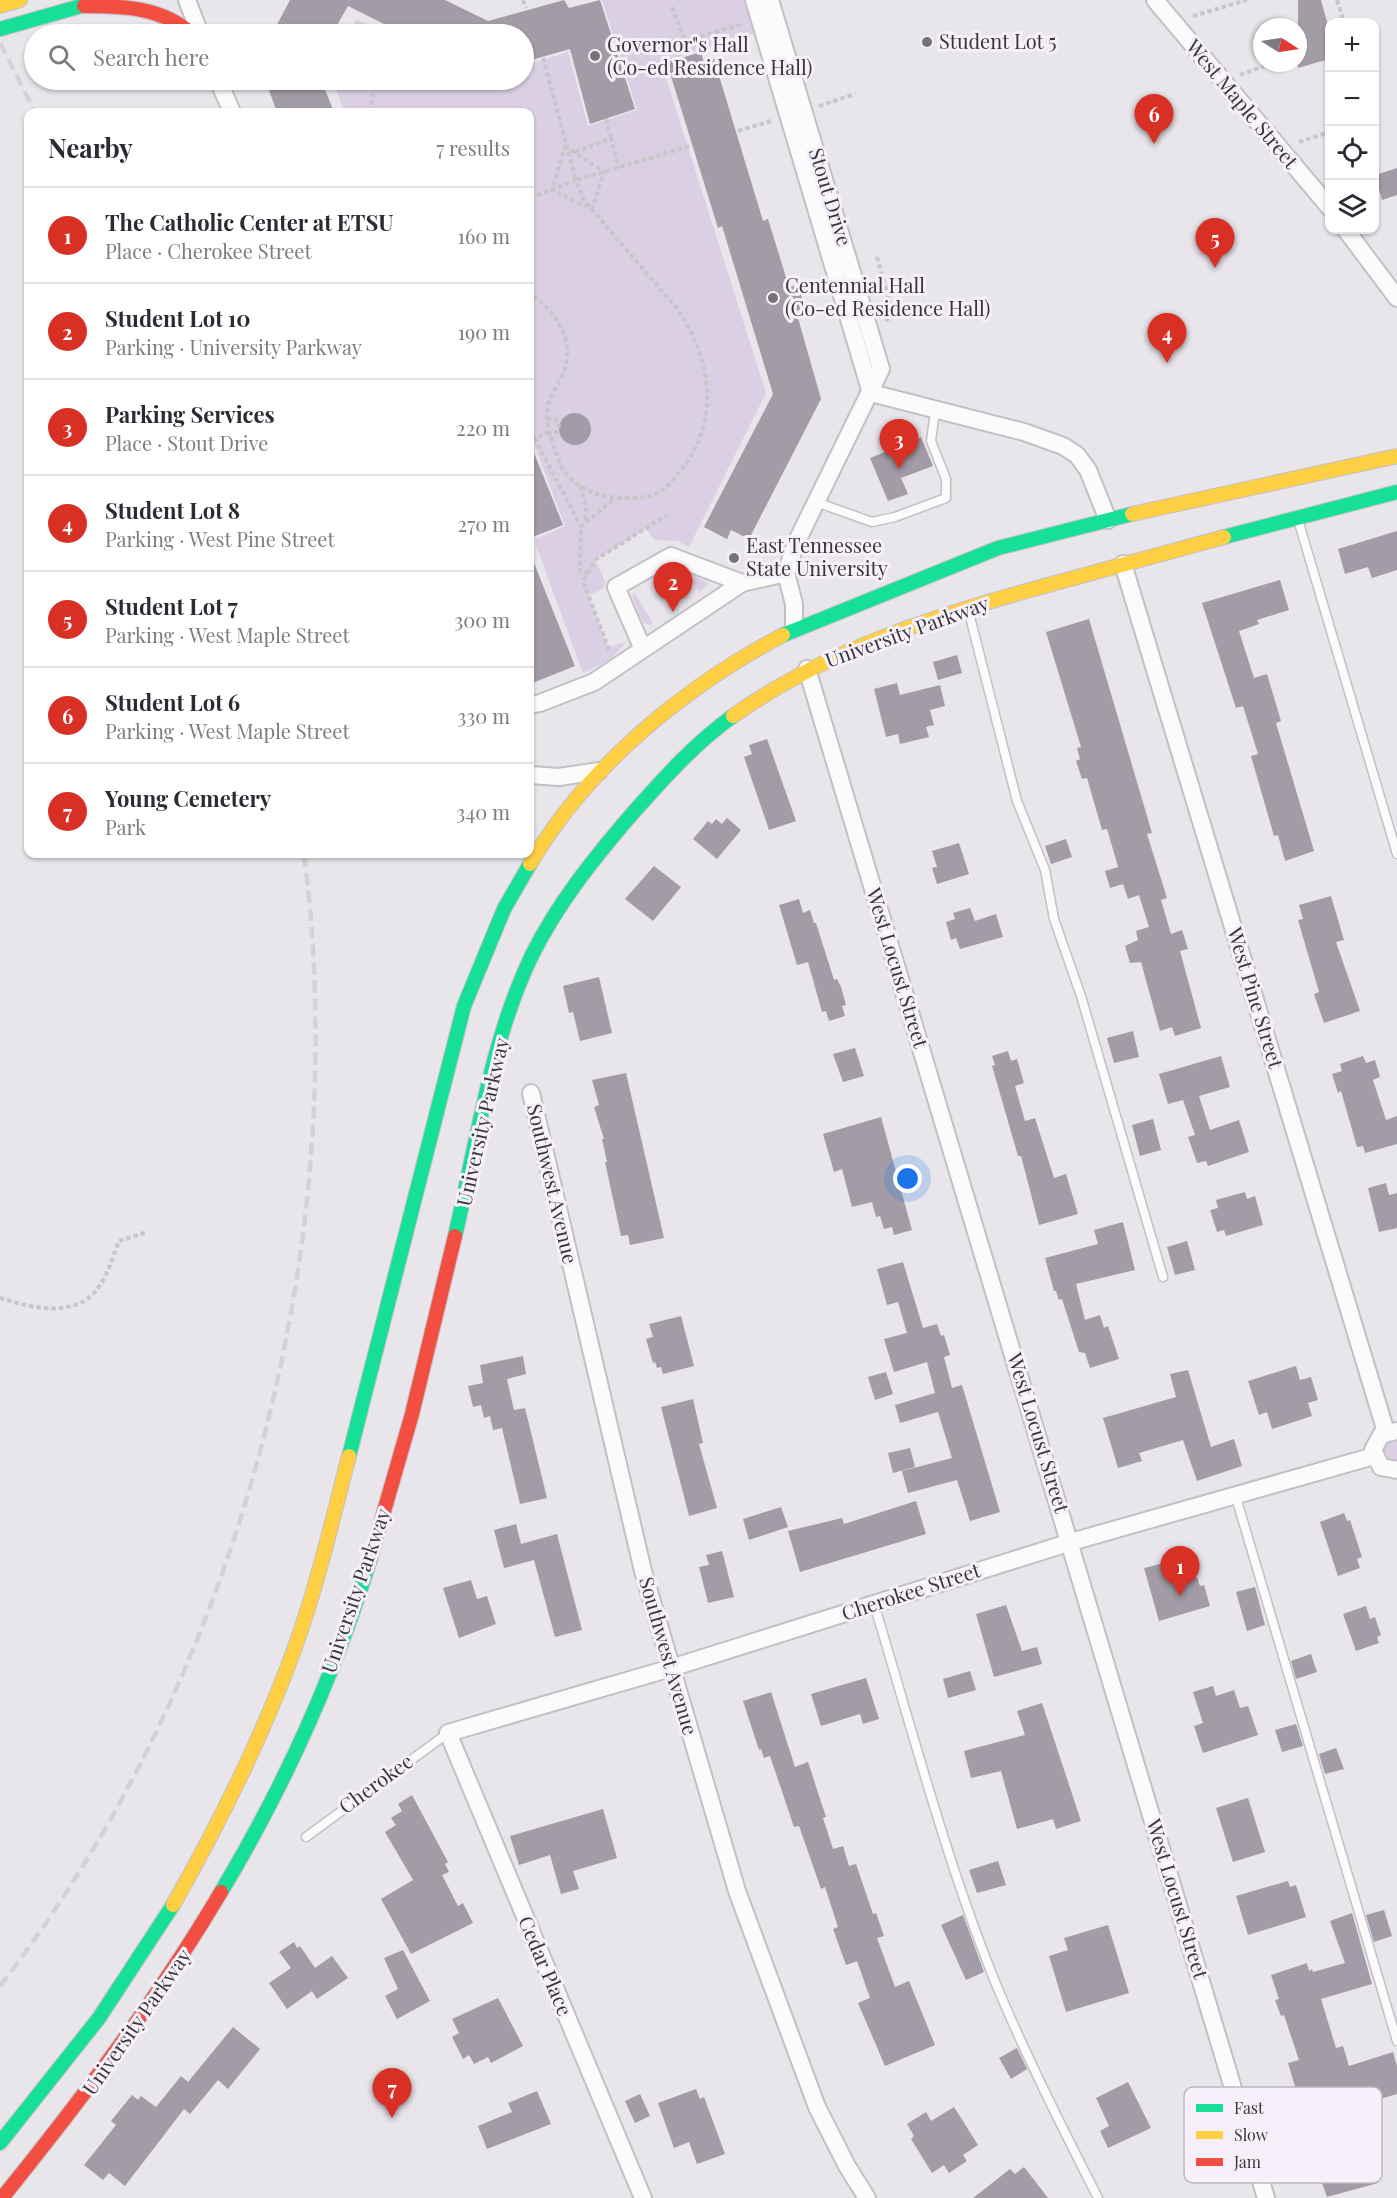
<!DOCTYPE html>
<html lang="en">
<head>
<meta charset="utf-8">
<style>
	body { margin:0; font-family:"Playfair Display",serif; background:#f2f2f3; color:#2b2b33 }
	.controls { position:absolute; right:18px; top:18px; display:grid; overflow:hidden; border-radius:12px; box-shadow:0 2px 4px #0004 }
	.controls button { width:54px; height:54px; display:grid; place-items:center; padding:0; border:0; border-bottom:2px solid #e1e1e2; background:#fff; color:#2b2b33; font:30px sans-serif }
	.compass { position:absolute; left:1253px; top:18px; width:54px; height:54px; border-radius:50%; background:#fff; box-shadow:0 2px 4px #0004; rotate:102deg }
	.you { position:absolute; left:908px; top:1179px; width:21px; height:21px; margin:-15px; border:4px solid #fff; border-radius:50%; background:#1a73e8; box-shadow:0 0 0 9px #1a73e833 }
	.badge { display:grid; place-items:center; width:39px; height:39px; border-radius:50%; background:#d93025; color:#fff; font-size:20px; font-weight:700 }
	.pin { position:absolute; translate:-50% -50px; filter:drop-shadow(0 2px 3px #0008) }
	.pin::after { content:''; position:absolute; top:32px; width:21px; height:18px; background:inherit; clip-path:polygon(0 0,100% 0,50% 100%) }
	.list { margin:0; padding:0; list-style:none }
	h2 { display:flex; justify-content:space-between; align-items:center; height:78px; margin:0; padding:0 24px; font-size:26px }
	h2 small { font-size:20px; font-weight:400; color:#7c7c81 }
	.list li { display:grid; grid-template-columns:39px 1fr auto; gap:18px; align-items:center; box-sizing:border-box; height:96px; padding:0 24px; border-top:2px solid #e1e1e2 }
	.list b { display:block; font-size:22px; white-space:nowrap }
	.list p { margin:0; font-size:20px; white-space:nowrap; color:#7c7c81 }
	.list em { font-size:20px; font-style:normal; color:#7c7c81 }
	.icon { flex:none; width:33px; height:33px; fill:none; stroke:currentColor; stroke-width:2; stroke-linecap:round; stroke-linejoin:round }
	.map { position:relative; flex:none; width:1397px; height:2198px; overflow:hidden }
	.search { position:absolute; background:#fff; box-shadow:0 2px 4px #0004; left:24px; top:24px; width:510px; height:66px; display:flex; align-items:center; gap:15px; box-sizing:border-box; padding:0 21px; border-radius:33px; color:#7c7c81; font-size:22px }
	.panel { position:absolute; background:#fff; box-shadow:0 2px 4px #0004; left:24px; top:108px; width:510px; height:750px; border-radius:12px }
	.map>svg:first-child { display:block }
</style>
</head>
<body>
<div class="map">
<svg width="1397" height="2198" viewBox="0 0 1397 2198">
	<rect width="100%" height="100%" fill="#e8e5eb"/>
	<!-- green -->
	<path fill="#dbd0e3" d="M602,0h146l10,32 -97,30 105,331 -77,154 -11,-6 -23,-1 -10,-11 -50,31 11,23 -4,6 -14,7 20,51 18,-5 -16,18 -27,13 -49,-133 31,-14 -35,-93v-321h-186l-11,-32h191v-14l44,-14 20,74 49,-16z
		M356,19l32,15h-37z
		M676,566l32,17 -8,10 -10,-14 -8,4 -9,-14z
		M634,592l19,31 -3,2 -7,-2 -11,-27z
		M1397,1440v22l-10,-1 -5,-13 5,-7z"/>
	<!-- building -->
	<path fill="#a39ca7" d="M290,0h155l43,21 76,-21 5,8 31,-8 35,109 -45,15 -20,-75 -46,13v-28h-120l-56,-28 -16,28h-60z
		M1298,0h23l8,29v30l-31,9z
		M701,52l3,11 10,-4 49,162 5,-2 21,68 9,-2 7,23 -9,3 25,88 -72,140 -18,-9 -4,9 -23,-12 69,-133 -51,-168 -4,2 -48,-155 -2,-11z
		M265,80h56l13,32h-57z
		M1397,168v27l-15,5 -7,-25z
		M559 429a16 16 0 1 1 32 0a16 16 0 1 1-32 0Z
		M921,437l12,29 -32,12 7,16 -20,7 -18,-43z
		M530,443l33,82 -33,13z
		M1397,531v39l-25,8 -4,-11 -23,7 -7,-25z
		M530,553l45,113 -45,18z
		M1280,580l9,30 -32,10 2,4 -20,7 15,47 13,-4 14,47 -5,2 38,128 -29,10 -7,-26 -4,1 -23,-80 7,-2 -15,-48 -7,2 -34,-105z
		M1089,619l63,214 -5,1 20,64 -6,2 10,34 11,-4 6,19 -8,2 21,77 -26,8 -3,-9 -12,4 -19,-69 -11,1 -5,-17 13,-6 -2,-9 13,-4 -10,-32 -11,4 -5,-15 -13,4 -5,-17 13,-4 -1,-4 -10,-34 -5,1 -15,-52 -5,1 -6,-18 4,-2 -3,-11 4,-1 -35,-115z
		M957,655l5,18 -24,7 -5,-18z
		M897,683l3,12 40,-10 5,21 -15,4 4,15 -8,2 3,10 -29,7 -2,-10 -12,3 -12,-48z
		M767,739l29,82 -27,9 -25,-73 8,-3 -3,-9z
		M727,818l14,12 -24,29 -24,-20 15,-18 4,3 4,-5 6,5z
		M1066,839l6,18 -21,7 -6,-18z
		M959,843l10,31 -32,10 -5,-16 5,-1 -5,-16z
		M654,866l27,21 -28,34 -28,-22z
		M1331,896l13,44 -8,2 24,69 -36,12 -10,-29 5,-2 -21,-72 5,-1 -4,-14z
		M799,899l4,14 7,-3 4,13h2l18,57 3,-1 4,8 5,18 -4,1 3,10 -16,5 -3,-10 -4,1 -14,-50 -11,3 -18,-60z
		M970,908l5,13 21,-7 7,23 -43,12 -4,-11 -5,2 -5,-18 9,-3 -2,-6z
		M599,977l13,56 -32,8 -7,-29 -4,1 -6,-27z
		M1133,1031l6,26 -25,6 -7,-25z
		M855,1048l9,28 -21,6 -10,-28z
		M1008,1051l3,10 6,-2 7,24 -9,3 10,35 10,-3 19,60 12,-4 12,40 -39,11 -18,-69h-3l-26,-90 3,-1 -3,-9z
		M1221,1056l9,31 -31,9 11,34 29,-10 10,32 -41,14 -2,-5 -9,2 -9,-26 7,-2 -12,-35 -15,4 -9,-30z
		M1363,1056l3,7 9,-3 5,17 -7,3 13,40 11,-4v28l-32,9 -2,-7 -6,1 -16,-56 -3,2 -6,-19 10,-3 -2,-7z
		M626,1073l38,165 -34,7 -2,-10 -7,1 -16,-74h2l-5,-23h2l-10,-32 5,-2 -7,-25z
		M881,1117l31,113 -18,5 -2,-8 -8,2 -4,-13 -4,1 -4,-15 -20,5 -10,-38 -8,3 -11,-38z
		M1153,1119l8,31 -21,6 -8,-31z
		M1386,1183l3,12 8,-2v35l-18,4 -11,-44z
		M1245,1192l2,7 8,-3 8,29 -37,11 -2,-6 -7,2 -7,-22 8,-2 -2,-8z
		M1123,1222l12,48 -59,14 9,36 15,-5 4,13 4,-2 11,33 -29,9 -5,-15 -6,-1 -17,-53 -3,1 -3,-9h-2l-9,-33 53,-14 -4,-14z
		M1187,1241l8,29 -20,5 -8,-28z
		M903,1262l20,66 14,-4 4,12 3,-1 6,20 -6,2 8,31 10,-3 38,127 -30,9 -13,-41 -49,13 -6,-22 50,-13 -14,-46 -38,11 -5,-18 40,-12 -8,-31 -33,10 -10,-33 23,-6 -9,-31 -11,3 -10,-36z
		M681,1316l13,50 -31,8 -2,-7 -4,1 -2,-6 -2,1 -7,-24 7,-2 -4,-13z
		M523,1356l3,18 -19,5 7,31 11,-2 22,90 -27,6 -18,-76 -9,2 -3,-14 -6,2 -3,-13 -8,2 -5,-21 15,-3 -3,-18z
		M1296,1366l4,14 11,-3 7,23 -10,3 4,13 -40,13 -5,-17 -8,3 -11,-34z
		M1188,1370l23,77 23,-8 8,27 -45,15 -14,-41 -44,13 3,8 -24,7 -15,-50 73,-21 -6,-23z
		M886,1372l7,22 -18,6 -7,-23z
		M693,1399l10,44 -4,1 18,64 -28,8 -28,-109z
		M910,1448l5,19 -22,6 -5,-20z
		M916,1501l10,33 -126,38 -12,-41 54,-13 2,6z
		M781,1507l7,20 -39,13 -6,-21z
		M1344,1513l3,8 3,-1 12,37 -5,2 3,9 -22,8 -18,-54z
		M516,1524l5,20 36,-10 25,96 -27,7 -21,-77 -30,8 -10,-38z
		M722,1551l12,46 -26,6 -9,-36 10,-2 -3,-10z
		M1176,1560l2,7 12,-3 4,14 3,-1 3,9 4,-1 6,21 -51,15 -15,-53z
		M471,1580l6,19 10,-3 9,28 -37,14 -16,-50z
		M1255,1587l10,38 -18,6 -11,-39z
		M1006,1605l16,46 15,-4 5,17 -48,13 -18,-63z
		M1366,1606l4,13 5,-2 6,18 -4,2 2,6 -23,8 -13,-37z
		M1311,1654l6,18 -21,7 -5,-18z
		M970,1671l6,19 -28,8 -5,-19z
		M866,1678l13,41 -16,5 -3,-10 -39,12 -10,-32z
		M1213,1686l3,10 18,-6 6,18 8,-2 10,29 -55,18 -9,-27 9,-3 -10,-31z
		M771,1692l24,75 13,-5 18,55 -3,1 10,31 10,-3 6,20 7,-2 17,50 3,-1 8,23 -7,2 18,49 14,-6 26,64 -50,21 -27,-63 12,-5 -13,-37 -11,4 -13,-36 5,-2 -13,-40 -4,2 -22,-63 -5,1 -24,-71 -6,2 -3,-9 -2,1 -16,-49z
		M1042,1703l39,118 -25,8 -3,-10 -36,10 -16,-58 -30,7 -7,-27 61,-16 -8,-24z
		M1296,1724l7,22 -21,6 -7,-22z
		M1336,1748l8,21 -19,5 -6,-20z
		M412,1795l36,67 -3,2 4,8 -7,3 16,31 5,-3 10,20 -62,31 -30,-55 32,-19 -28,-48 11,-7 -5,-7 11,-7 -4,-7z
		M1248,1798l17,54 -32,10 -17,-54z
		M603,1809l14,49 -44,13 6,18 -18,5 -11,-39 -31,10 -9,-29z
		M998,1861l8,24 -29,8 -8,-23z
		M1288,1881l2,6 6,-2 10,32 -58,18 -12,-39z
		M1384,1910l8,26 -18,6 -8,-27z
		M1352,1913l20,71 -51,15 15,49 7,-2 6,20 44,-14 4,14v28l-37,11 6,18 -4,1v4l16,55 -51,14 -10,-28 5,-2 -13,-42 7,-2 -10,-32 -9,2 -9,-30 11,-3 -15,-45 -3,1 -6,-16 4,-1 -8,-24 36,-12 2,8 3,-2 1,3 32,-9 -15,-42z
		M963,1915l21,57 -18,8 -25,-55z
		M1108,1925l21,68 -63,19 -17,-56 19,-6 -4,-12z
		M294,1942l3,6 3,-2 15,22 17,-12 16,22 -31,21 -5,-8 -25,18 -18,-26 22,-15 -12,-16z
		M403,1950l27,51 -33,18 -12,-23 13,-7 -14,-31z
		M498,1998l25,48 -32,17 -3,-6 -14,7 -5,-9 -6,4 -11,-22 7,-4 -7,-14z
		M233,2027l27,22 -32,40 -10,-9 -28,34 -6,-5 -59,77 -16,-13 -6,7 -19,-15 32,-40 -5,-4 21,-26 6,5 3,-4 15,11 25,-31 7,6z
		M1017,2048l10,21 -16,10 -12,-21z
		M1128,2082l23,46 -43,20 -8,-17 9,-5 -13,-28z
		M696,2089l4,10 4,-2 21,57 -28,10 -8,-22 -15,6 -16,-45z
		M537,2091l14,33 -64,25 -9,-23 34,-14 -4,-9z
		M640,2094l10,22 -15,7 -10,-22z
		M954,2107l24,38 -15,10 4,6 -18,12 -5,-8 -12,8 -21,-34 3,-3 -7,-12 19,-12 5,9z
		M1024,2167l24,31h-75l37,-29 5,5z"/>
	<g fill="none" stroke-linecap="round" stroke-linejoin="round">
		<!-- lane casing -->
		<g stroke="#c3c0c5" stroke-width="11">
			<path id="lane" d="M816,502l56,20 23,-5 51,-19v-19l-15,-38 4,-30
				M1299,523l98,331
				M969,613l48,188 28,69 9,49 27,77 82,281
				M1235,1494l162,547
				M874,1604c39,128 73,261 124,385 30,71 65,140 100,209
				M306,1837l142,-104"/>
		</g>
		<!-- street casing -->
		<g stroke="#c3c0c5" stroke-width="20">
			<path id="street" d="M187,0l13,34
				M754,0l117,393
				M770,0l111,369 -85,174 -10,30 8,31v25
				M1155,0l175,208
				M218,80l14,32
				M1346,230l51,68
				M871,393l153,39 39,14 14,9 11,15 20,50
				M1123,564l263,868
				M642,647l-26,-60 55,-31 71,27
				M807,669l459,1529
				M530,705l10,-2 54,-21 148,-99 44,-10
				M530,775l29,2 40,-6
				M531,1093l112,478 94,320 80,216 30,59 20,32
				M1396,1431l-15,4 -8,15 8,17 16,3
				M643,2198l-195,-465 223,-65 400,-126 303,-86"/>
		</g>
		<!-- fast casing -->
		<g stroke="#c3c0c5" stroke-width="16">
			<path id="fast" d="M0,29l99,-28
				M1224,537l173,-45
				M783,635l215,-87 134,-34
				M455,1236c22,-93 35,-194 77,-281 26,-52 62,-97 100,-141 31,-35 63,-71 101,-98
				M349,1456l115,-450 40,-97 26,-45
				M221,1892c63,-105 113,-216 149,-332
				M0,2143l99,-125 74,-113"/>
		</g>
		<!-- slow casing -->
		<g stroke="#c3c0c5" stroke-width="16">
			<path id="slow" d="M0,6l20,-6
				M1132,514l265,-58
				M733,716c94,-67 205,-101 315,-131 58,-16 117,-32 176,-48
				M530,864c57,-97 154,-177 253,-229
				M173,1905c46,-81 89,-167 121,-255 23,-63 38,-129 55,-194"/>
		</g>
		<!-- jam casing -->
		<g stroke="#c3c0c5" stroke-width="16">
			<path id="jam" d="M84,6c39,0 77,1 108,28
				M370,1560l42,-146 43,-178
				M2,2198c79,-98 155,-198 219,-306"/>
		</g>
		<!-- path -->
		<path stroke="#c7c6c8" stroke-width="4" stroke-dasharray="4.5 3" stroke-linecap="butt" d="M523,0l3,8
			M1337,0l7,22
			M672,7l13,34 58,-17
			M1193,16l54,-16
			M543,58l33,122 114,-34
			M1240,75l32,-12
			M819,106l36,-12
			M370,112l3,-19 7,-13
			M606,119l5,19
			M738,131l33,-10
			M1299,142l31,-10
			M565,146l39,26 -12,37 -40,-19z
			M575,152l36,-14 8,30
			M1374,175h1
			M530,198l46,-18 7,19 95,111c33,48 43,111 3,160 -18,23 -26,29 -56,28 -20,0 -39,-6 -54,-19 -10,-9 -13,-20 -17,-32 -3,-11 -9,-24 -7,-35 1,-14 10,-25 16,-38 13,-33 -6,-62 -33,-80
			M877,257l17,60 -9,3
			M547,420l5,-2 7,4 -1,9 -8,5
			M549,431l-14,8 46,88
			M580,486l6,20 -1,17
			M588,573l-8,-1 1,-45 34,-29
			M609,650l-26,-69 12,-21 72,-45
			M0,1298c31,10 76,21 98,-10 10,-13 15,-32 21,-47l28,-9"/>
		<!-- lane -->
		<use href="#lane" stroke="#fcfbfc" stroke-width="8"/>
		<!-- street -->
		<use href="#street" stroke="#fcfbfc" stroke-width="16"/>
		<!-- fast -->
		<use href="#fast" stroke="#16e098" stroke-width="14"/>
		<!-- slow -->
		<use href="#slow" stroke="#ffcf43" stroke-width="14"/>
		<!-- jam -->
		<use href="#jam" stroke="#f24e42" stroke-width="14"/>
		<!-- rail -->
		<path stroke="#d4d2d4" stroke-width="4.5" stroke-dasharray="12 6" stroke-linecap="butt" d="M0,43l35,69
			M0,1986c240,-310 354,-745 304,-1132"/>
	</g>
	<!-- markers -->
	<g fill="#767378" stroke="#f6f0fa" stroke-width="2">
		<circle cx="927" cy="42" r="6"/>
		<circle cx="595" cy="56" r="6"/>
		<circle cx="773" cy="298" r="6"/>
		<circle cx="734" cy="558" r="6"/>
	</g>
	<g text-anchor="middle" stroke-width="6" stroke-linejoin="round" paint-order="stroke">
		<!-- poi labels -->
		<g font-size="20" fill="#39363a" stroke="#f6f0fa" text-anchor="start">
			<text x="939" y="49">Student Lot 5</text>
			<text x="607" y="52">Governor"s Hall<tspan x="607" dy="23">(Co-ed Residence Hall)</tspan></text>
			<text x="785" y="293">Centennial Hall<tspan x="785" dy="23">(Co-ed Residence Hall)</tspan></text>
			<text x="746" y="553">East Tennessee<tspan x="746" dy="23">State University</tspan></text>
		</g>
		<!-- street labels -->
		<g font-size="20" fill="#39363a" stroke="#f6f0fa">
			<text transform="translate(1242 104) rotate(50)" y="7">West Maple Street</text>
			<text transform="translate(830 197) rotate(73)" y="7">Stout Drive</text>
			<text transform="translate(907 632) rotate(-20)" y="7">University Parkway</text>
			<text transform="translate(897 968) rotate(73)" y="7">West Locust Street</text>
			<text transform="translate(1255 998) rotate(73)" y="7">West Pine Street</text>
			<text transform="translate(483 1122) rotate(-77)" y="7">University Parkway</text>
			<text transform="translate(552 1184) rotate(77)" y="7">Southwest Avenue</text>
			<text transform="translate(1038 1433) rotate(73)" y="7">West Locust Street</text>
			<text transform="translate(356 1591) rotate(-71)" y="7">University Parkway</text>
			<text transform="translate(911 1592) rotate(-18)" y="7">Cherokee Street</text>
			<text transform="translate(668 1656) rotate(74)" y="7">Southwest Avenue</text>
			<text transform="translate(376 1784) rotate(-36)" y="7">Cherokee</text>
			<text transform="translate(1177 1899) rotate(73)" y="7">West Locust Street</text>
			<text transform="translate(545 1966) rotate(67)" y="7">Cedar Place</text>
			<text transform="translate(137 2022) rotate(-55)" y="7">University Parkway</text>
		</g>
	</g>
	<!-- legend -->
	<rect x="1184" y="2087" width="198" height="96" rx="9" fill="#f6f0fa" stroke="#bdb8c0" stroke-width="1.5"/>
	<rect x="1196" y="2104" width="27" height="8" fill="#16e098"/>
	<rect x="1196" y="2131" width="27" height="8" fill="#ffcf43"/>
	<rect x="1196" y="2158" width="27" height="8" fill="#f24e42"/>
	<g font-size="16" fill="#39363a">
		<text x="1234" y="2114">Fast</text>
		<text x="1234" y="2141">Slow</text>
		<text x="1234" y="2168">Jam</text>
	</g>
</svg>
<div class="controls">
<button>+</button>
<button>−</button>
<button><svg class="icon" aria-label="locate" viewBox="0 0 24 24"><circle cx="12" cy="12" r="6"/><path d="M12 2v4M12 18v4M2 12h4M18 12h4"/></svg></button>
<button><svg class="icon" aria-label="layers" viewBox="0 0 24 24"><path d="M12 4l9 5-9 5-9-5zM3 14l9 5 9-5"/></svg></button>
</div>
<svg class="compass" viewBox="-18 -18 36 36"><path d="M0-13l5 13h-10z" fill="#e53935"/><path d="M0 13l5-13h-10z" fill="#7c7c81"/></svg>
<div class="you"></div>
<div class="pin badge" style="left:1180px;top:1596px">1</div>
<div class="pin badge" style="left:673px;top:612px">2</div>
<div class="pin badge" style="left:899px;top:469px">3</div>
<div class="pin badge" style="left:1167px;top:363px">4</div>
<div class="pin badge" style="left:1215px;top:268px">5</div>
<div class="pin badge" style="left:1154px;top:144px">6</div>
<div class="pin badge" style="left:392px;top:2118px">7</div>
<div class="search"><svg class="icon" aria-label="search" viewBox="0 0 24 24"><circle cx="10" cy="10" r="6"/><path d="M15 15l6 6"/></svg>Search here</div>
<section class="panel">
<h2>Nearby<small>7 results</small></h2>
<ul class="list">
<li><span class="badge">1</span><div><b>The Catholic Center at ETSU</b><p>Place · Cherokee Street</p></div><em>160 m</em></li>
<li><span class="badge">2</span><div><b>Student Lot 10</b><p>Parking · University Parkway</p></div><em>190 m</em></li>
<li><span class="badge">3</span><div><b>Parking Services</b><p>Place · Stout Drive</p></div><em>220 m</em></li>
<li><span class="badge">4</span><div><b>Student Lot 8</b><p>Parking · West Pine Street</p></div><em>270 m</em></li>
<li><span class="badge">5</span><div><b>Student Lot 7</b><p>Parking · West Maple Street</p></div><em>300 m</em></li>
<li><span class="badge">6</span><div><b>Student Lot 6</b><p>Parking · West Maple Street</p></div><em>330 m</em></li>
<li><span class="badge">7</span><div><b>Young Cemetery</b><p>Park</p></div><em>340 m</em></li>
</ul>
</section>
</div>
</body>
</html>
